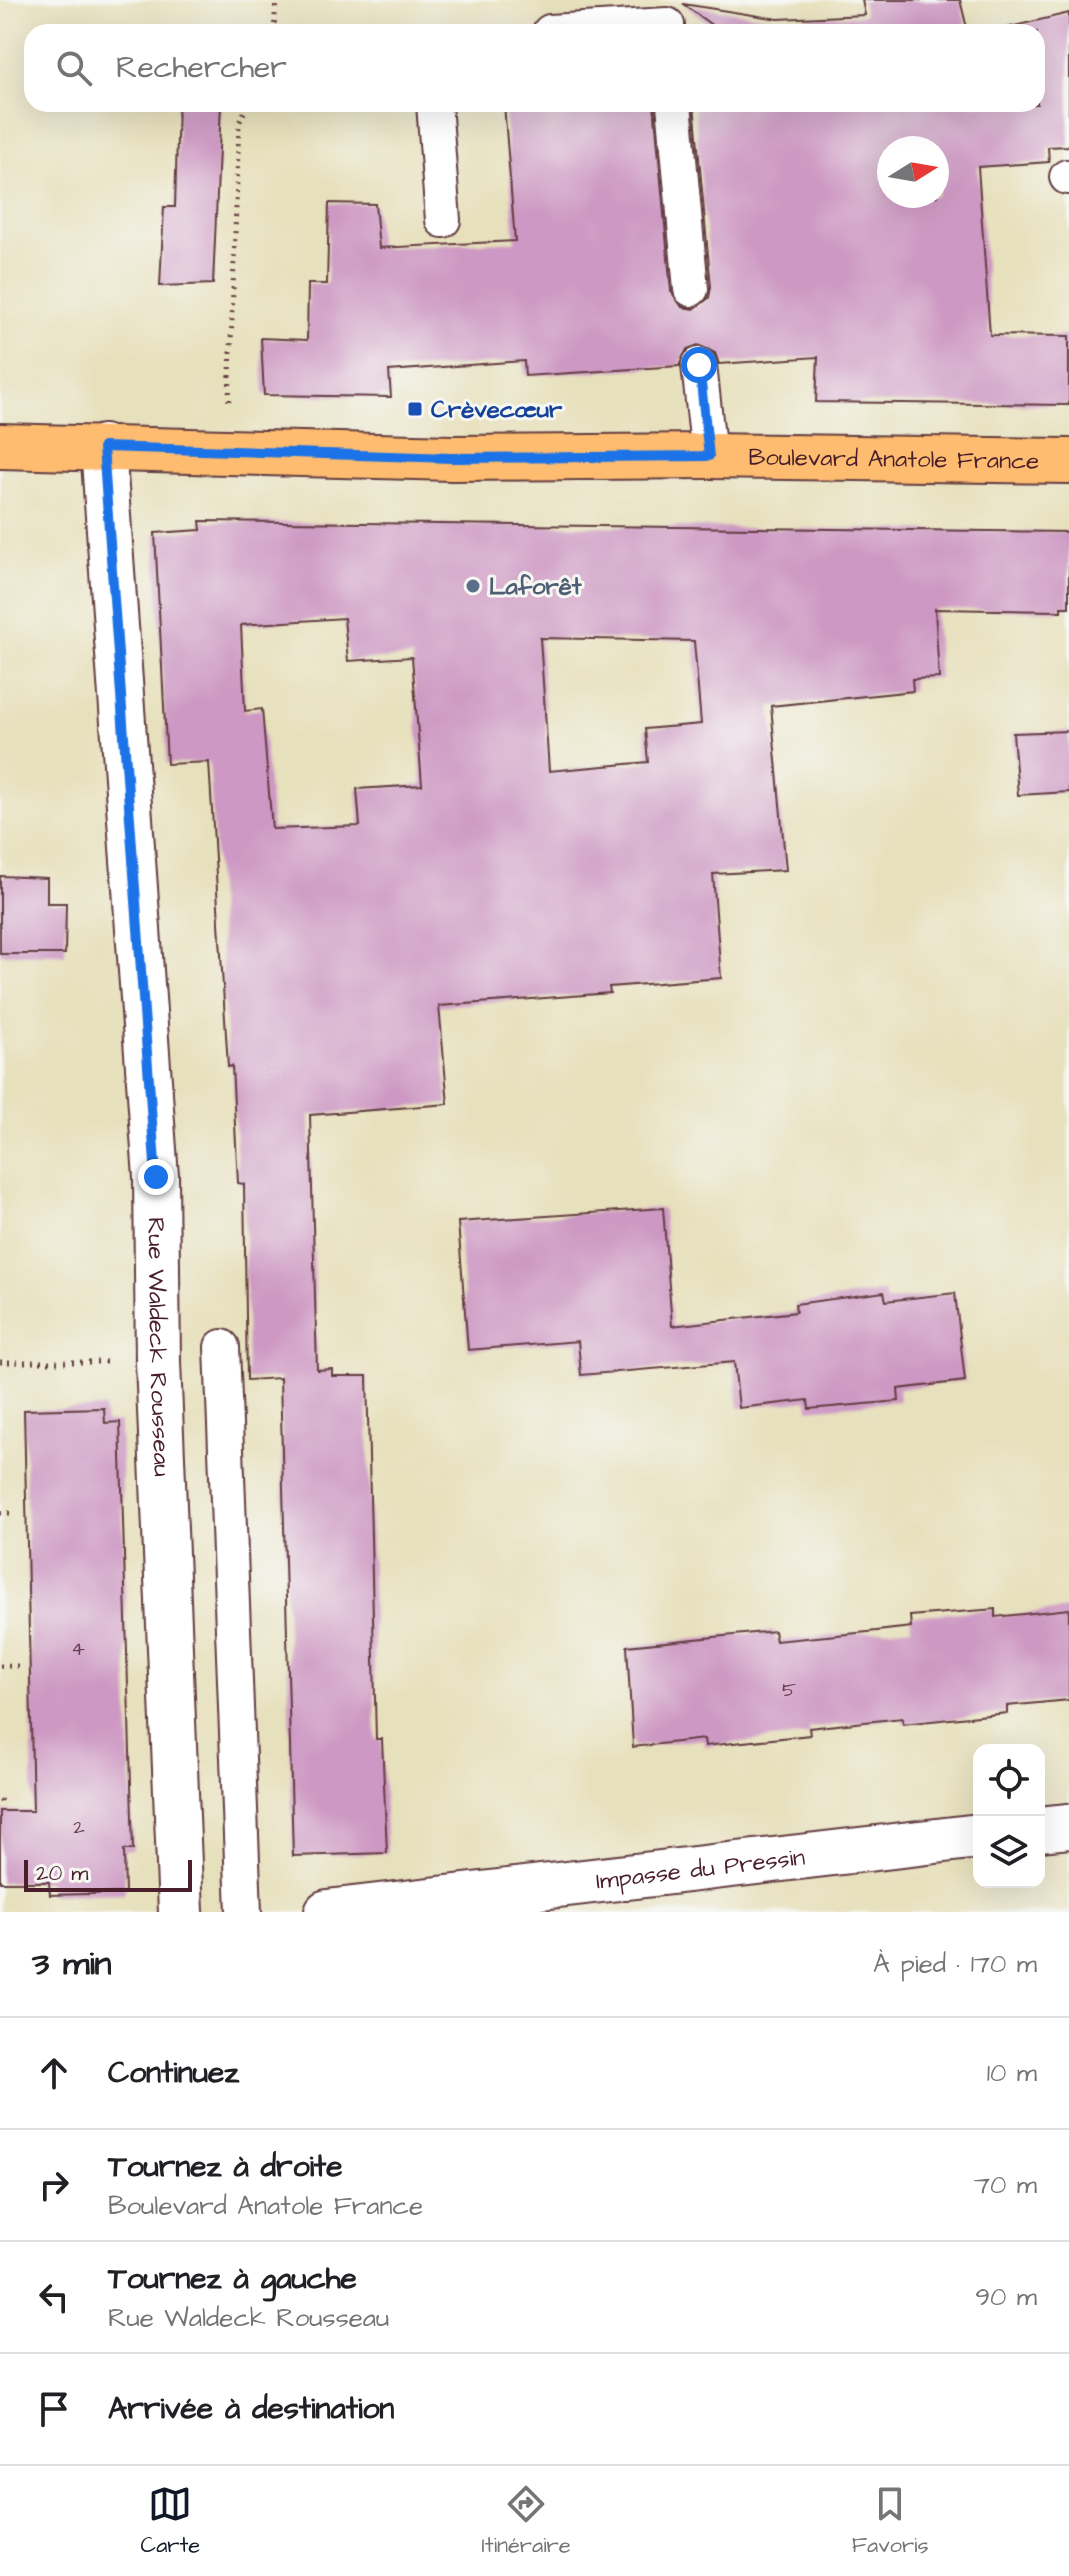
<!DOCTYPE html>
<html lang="fr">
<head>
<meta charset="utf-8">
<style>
	body { margin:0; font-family:"Architects Daughter",sans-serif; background:#f2f2f2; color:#202124 }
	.controls { position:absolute; right:24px; bottom:24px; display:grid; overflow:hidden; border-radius:16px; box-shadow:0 8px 32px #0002 }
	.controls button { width:72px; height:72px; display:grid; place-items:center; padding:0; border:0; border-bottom:2px solid #e0e0e0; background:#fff; color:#202124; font:40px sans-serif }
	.compass { position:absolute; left:877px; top:136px; width:72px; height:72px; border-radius:50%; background:#fff; box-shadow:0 8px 32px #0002; rotate:79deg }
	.scale { position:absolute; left:24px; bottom:20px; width:168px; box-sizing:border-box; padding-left:8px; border:4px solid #4a1f2b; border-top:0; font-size:22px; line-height:28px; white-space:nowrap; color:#4a1f2b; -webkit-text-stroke:6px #f6f6f2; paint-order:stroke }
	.stop { position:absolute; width:24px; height:24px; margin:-18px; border:6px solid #1a73e8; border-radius:50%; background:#fff }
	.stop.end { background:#1a73e8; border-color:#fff; box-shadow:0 2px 8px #0008 }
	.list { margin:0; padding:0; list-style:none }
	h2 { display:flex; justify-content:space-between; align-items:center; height:104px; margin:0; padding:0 32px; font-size:34px }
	h2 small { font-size:26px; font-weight:400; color:#757577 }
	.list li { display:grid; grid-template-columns:52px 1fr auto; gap:24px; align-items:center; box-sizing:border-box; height:112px; padding:0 32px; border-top:2px solid #e0e0e0 }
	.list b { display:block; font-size:30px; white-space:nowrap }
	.list p { margin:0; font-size:26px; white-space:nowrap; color:#757577 }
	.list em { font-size:26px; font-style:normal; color:#757577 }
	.icon { flex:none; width:44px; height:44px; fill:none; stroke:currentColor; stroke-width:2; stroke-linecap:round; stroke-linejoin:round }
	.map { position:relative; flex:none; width:1069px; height:1912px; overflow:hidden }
	.search { position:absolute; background:#fff; box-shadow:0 8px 32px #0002; left:24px; right:24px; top:24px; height:88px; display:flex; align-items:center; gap:20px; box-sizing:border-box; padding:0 28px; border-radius:24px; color:#757577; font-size:30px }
	.sheet { height:552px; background:#fff }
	nav { display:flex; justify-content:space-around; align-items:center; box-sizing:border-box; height:112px; border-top:2px solid #e0e0e0; background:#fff; font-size:22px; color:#757577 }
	nav a { display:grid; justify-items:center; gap:4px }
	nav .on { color:#111827 }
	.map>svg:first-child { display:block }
</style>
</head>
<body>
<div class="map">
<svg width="1069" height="1912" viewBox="0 0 1069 1912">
	<rect width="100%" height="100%" fill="#f6f6f2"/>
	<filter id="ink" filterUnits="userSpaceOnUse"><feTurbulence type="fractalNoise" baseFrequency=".0125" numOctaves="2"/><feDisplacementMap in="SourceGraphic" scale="16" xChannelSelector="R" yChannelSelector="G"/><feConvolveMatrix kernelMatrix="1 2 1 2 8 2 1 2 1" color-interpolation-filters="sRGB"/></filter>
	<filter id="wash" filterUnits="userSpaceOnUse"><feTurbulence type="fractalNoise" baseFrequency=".006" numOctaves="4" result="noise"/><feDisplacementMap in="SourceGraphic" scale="32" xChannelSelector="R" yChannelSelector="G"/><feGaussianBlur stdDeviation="1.8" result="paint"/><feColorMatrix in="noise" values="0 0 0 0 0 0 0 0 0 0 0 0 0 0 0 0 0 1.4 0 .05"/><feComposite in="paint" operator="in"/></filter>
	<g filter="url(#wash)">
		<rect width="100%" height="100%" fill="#e7e0bc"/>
		<g id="blocks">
			<!-- building -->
			<path fill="#cd98c3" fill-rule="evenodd" d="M862,0h98l8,32h-247l-38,-28 95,15 87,-4z
				M1069,13v133l-21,1 1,15 -71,5 12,168 79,1v69l-253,-3 2,-45 -99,7 -4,-11 -17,-8 -11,4 -8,17 -154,10 -1,-15 -135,10 2,26 -127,-2 -3,-57 46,2 1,-56h19l2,-81 46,1 4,44 136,-7 -11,-137h150l17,187 11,16 12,2 15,-11 2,-11 -17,-183h343v-72h-48zM889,148h48v48h-48z
				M178,104h43l-8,180 -53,2 4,-79h11z
				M200,521l869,11v75h-8v4l-126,-2 4,69 -27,1 1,12 -142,15 15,164 -73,4 8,104 -112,9 1,6 -171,13 9,98 -138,11 7,255 15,-1v7h35l9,363h6l5,114 -94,3 -13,-478 -33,2 -3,-196 -6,-1 -6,-117 -4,1 -19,-305 -42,2 -12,-231 46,-3zM344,618l4,43 64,-4 10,128 -65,4 3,37 -88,3 -10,-120 -17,2 -4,-86zM540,638l154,3 7,83 -56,5 3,33 -99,9z
				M1069,731v61l-51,3 -5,-62z
				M0,876l47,2v25h19l-1,51h-65z
				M663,1208l9,118 124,-14 -1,-8 89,-12 2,9 69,-8 10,88 -67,8 1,12 -90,8 -1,-9 -69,8 -5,-46 -153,13 -3,-34 -110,9 -10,-128z
				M104,1408l1,15 15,-1 13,428h-9l1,43 -75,2 -1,-13h-49v-71h33l-9,-401z
				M995,1609v8l74,-8v91l-62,6v7l-104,11 -1,-6 -93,10 1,7 -105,11 -1,-7 -71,8 -6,-101 147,-15 2,10 92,-9 43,-5 -1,-11z"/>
		</g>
	</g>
	<g filter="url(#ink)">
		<use href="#blocks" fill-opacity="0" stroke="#623c41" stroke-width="2"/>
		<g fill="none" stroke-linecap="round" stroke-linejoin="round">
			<!-- service casing -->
			<g stroke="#623c41" stroke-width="38">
				<path id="service" d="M550,32l117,-7v7
					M434,104l9,116
					M674,104l17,185
					M1067,177h2
					M699,365l10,91
					M222,1347l22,565"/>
			</g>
			<!-- pedestrian casing -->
			<g stroke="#623c41" stroke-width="48">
				<g id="pedestrian">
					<path id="s1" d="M156,1177l2,185 23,550"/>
				</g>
			</g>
			<!-- minor casing -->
			<g stroke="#623c41" stroke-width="48">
				<g id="minor">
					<path d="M103,447l53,730"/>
					<path d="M1039,1829l30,-3"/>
					<path id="s2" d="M327,1912l652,-76"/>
				</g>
			</g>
			<!-- primary casing -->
			<g stroke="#623c41" stroke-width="48">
				<g id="primary">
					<path id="s3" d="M0,446l452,12 257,-2 360,5"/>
				</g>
			</g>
			<!-- path -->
			<path stroke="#623c41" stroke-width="5" stroke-dasharray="2 6" stroke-linecap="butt" d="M274,32l2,-32
				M229,401l10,-278 9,-19
				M0,1362h109
				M0,1513h14
				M0,1666h20
				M0,1800l2,2"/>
			<!-- service -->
			<use href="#service" stroke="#fff" stroke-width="34"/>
			<!-- pedestrian -->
			<use href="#pedestrian" stroke="#fff" stroke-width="44"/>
			<!-- minor -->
			<use href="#minor" stroke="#fff" stroke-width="44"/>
			<!-- primary -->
			<use href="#primary" stroke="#fdbc70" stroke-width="44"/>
		</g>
	</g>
	<g fill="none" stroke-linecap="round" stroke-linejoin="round" filter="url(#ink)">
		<!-- route -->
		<path stroke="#1a73e8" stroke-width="10" d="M156,1177l-53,-730 349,11 257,-2 -10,-91"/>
	</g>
	<!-- markers -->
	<rect fill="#1a4fb4" stroke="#f6f6f2" stroke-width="3" x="407" y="401" width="16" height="16" rx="4"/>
	<circle fill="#5c6f8a" stroke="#f6f6f2" stroke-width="3" cx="473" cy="586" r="8"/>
	<g text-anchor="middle" stroke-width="6" stroke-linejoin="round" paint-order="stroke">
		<!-- number labels -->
		<g font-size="20" fill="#6b3d51">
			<text x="78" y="1655">4</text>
			<text x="789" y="1696">5</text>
			<text x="79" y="1833">2</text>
		</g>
		<!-- transit labels -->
		<g font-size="24" font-weight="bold" fill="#164399" stroke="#f6f6f2" text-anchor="start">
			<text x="431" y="417">Crèvecœur</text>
		</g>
		<!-- street labels -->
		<g font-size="24" fill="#4a1f2b" stroke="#f6f6f2">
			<text dy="8" stroke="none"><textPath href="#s3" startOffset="894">Boulevard Anatole France</textPath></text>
			<text dy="8" stroke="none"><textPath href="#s1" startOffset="170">Rue Waldeck Rousseau</textPath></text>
			<text dy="8" stroke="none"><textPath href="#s2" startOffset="376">Impasse du Pressin</textPath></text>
		</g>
		<!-- service labels -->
		<g font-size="24" font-weight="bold" fill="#4e5e75" stroke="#f6f6f2" text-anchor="start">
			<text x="489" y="594">Laforêt</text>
		</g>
	</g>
</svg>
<div class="controls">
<button><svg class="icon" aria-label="locate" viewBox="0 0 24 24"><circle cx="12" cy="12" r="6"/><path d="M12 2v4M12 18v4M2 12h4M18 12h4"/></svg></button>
<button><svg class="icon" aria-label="layers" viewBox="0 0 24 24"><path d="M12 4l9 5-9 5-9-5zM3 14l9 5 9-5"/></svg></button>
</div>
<svg class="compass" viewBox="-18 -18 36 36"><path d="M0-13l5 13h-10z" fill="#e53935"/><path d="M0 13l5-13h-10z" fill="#757577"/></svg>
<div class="scale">20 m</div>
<div class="stop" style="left:699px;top:365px"></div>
<div class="stop end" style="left:156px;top:1177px"></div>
<div class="search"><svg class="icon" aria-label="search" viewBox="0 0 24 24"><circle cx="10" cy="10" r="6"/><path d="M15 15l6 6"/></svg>Rechercher</div>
</div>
<section class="sheet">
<h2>3 min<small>À pied · 170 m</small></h2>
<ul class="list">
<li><svg class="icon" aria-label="ahead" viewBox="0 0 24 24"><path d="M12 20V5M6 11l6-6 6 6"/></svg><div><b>Continuez</b></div><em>10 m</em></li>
<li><svg class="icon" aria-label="right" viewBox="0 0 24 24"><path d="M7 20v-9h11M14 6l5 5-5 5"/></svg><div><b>Tournez à droite</b><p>Boulevard Anatole France</p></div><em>70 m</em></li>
<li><svg class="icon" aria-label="left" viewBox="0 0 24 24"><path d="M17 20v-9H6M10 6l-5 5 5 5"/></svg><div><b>Tournez à gauche</b><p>Rue Waldeck Rousseau</p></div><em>90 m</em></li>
<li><svg class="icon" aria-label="arrive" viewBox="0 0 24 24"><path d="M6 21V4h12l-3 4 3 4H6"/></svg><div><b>Arrivée à destination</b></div></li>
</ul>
</section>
<nav>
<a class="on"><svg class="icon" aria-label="map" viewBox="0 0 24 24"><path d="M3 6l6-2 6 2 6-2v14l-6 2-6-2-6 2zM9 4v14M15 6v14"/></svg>Carte</a>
<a><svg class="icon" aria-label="directions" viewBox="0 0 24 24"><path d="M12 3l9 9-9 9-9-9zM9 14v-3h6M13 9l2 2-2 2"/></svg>Itinéraire</a>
<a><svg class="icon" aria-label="saved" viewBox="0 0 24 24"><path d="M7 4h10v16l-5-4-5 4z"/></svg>Favoris</a>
</nav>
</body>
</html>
